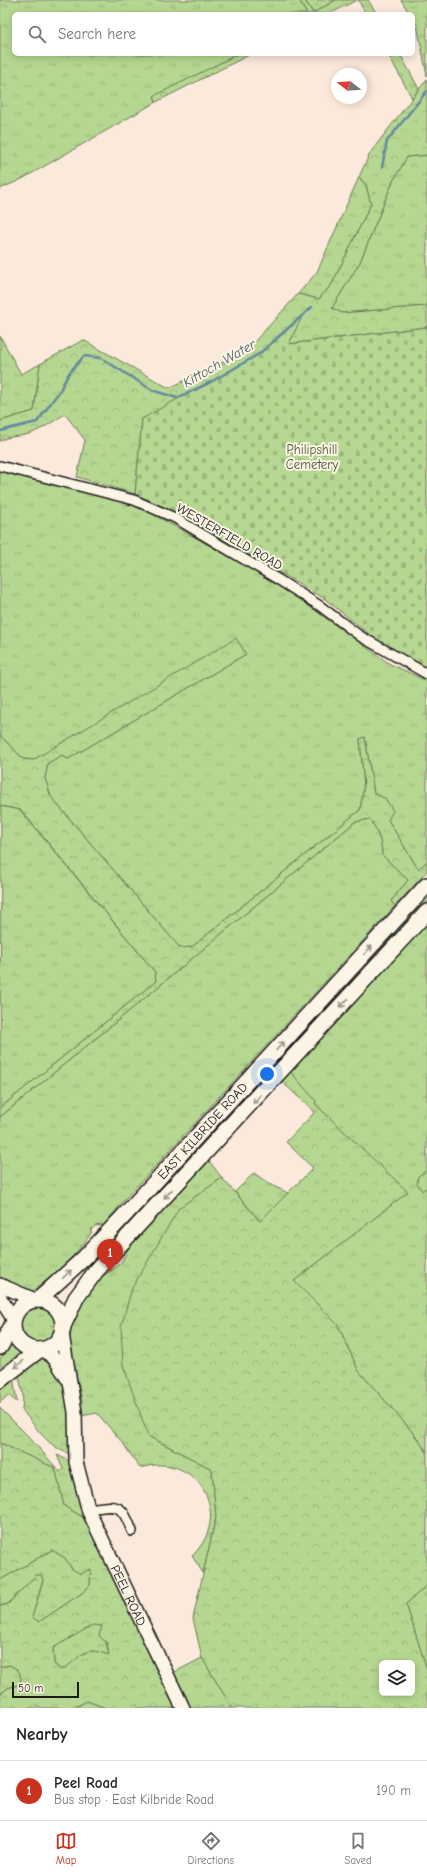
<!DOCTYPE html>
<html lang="en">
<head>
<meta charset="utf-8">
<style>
	body { margin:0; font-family:"Comic Neue",sans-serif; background:#f2f2f2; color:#222 }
	.controls { position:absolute; right:12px; bottom:12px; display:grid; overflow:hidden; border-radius:6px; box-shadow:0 2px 10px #0003 }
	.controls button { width:36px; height:36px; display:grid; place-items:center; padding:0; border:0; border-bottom:1px solid #e0e0e0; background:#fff; color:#222; font:20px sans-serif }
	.compass { position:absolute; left:331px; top:68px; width:36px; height:36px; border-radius:50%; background:#fff; box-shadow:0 2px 10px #0003; rotate:287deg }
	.scale { position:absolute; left:12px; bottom:10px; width:67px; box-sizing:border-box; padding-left:4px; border:2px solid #1c1c1c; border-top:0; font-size:11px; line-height:14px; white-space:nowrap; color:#1c1c1c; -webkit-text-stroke:3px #fcf5e5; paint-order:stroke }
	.you { position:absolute; left:267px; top:1074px; width:14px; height:14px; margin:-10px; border:3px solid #fff; border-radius:50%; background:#1a73e8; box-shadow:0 0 0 6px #1a73e833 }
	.badge { display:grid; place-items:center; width:26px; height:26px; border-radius:50%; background:#c8321e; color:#fff; font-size:13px; font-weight:700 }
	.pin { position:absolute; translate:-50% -33px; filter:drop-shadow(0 1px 2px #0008) }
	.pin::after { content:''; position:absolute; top:21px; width:14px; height:12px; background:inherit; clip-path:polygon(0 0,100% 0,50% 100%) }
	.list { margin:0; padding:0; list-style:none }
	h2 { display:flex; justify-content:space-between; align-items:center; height:52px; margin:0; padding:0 16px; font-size:17px }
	h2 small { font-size:13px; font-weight:400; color:#767676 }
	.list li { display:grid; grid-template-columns:26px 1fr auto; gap:12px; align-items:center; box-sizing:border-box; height:60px; padding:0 16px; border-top:1px solid #e0e0e0 }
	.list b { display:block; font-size:15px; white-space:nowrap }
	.list p { margin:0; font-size:13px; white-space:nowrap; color:#767676 }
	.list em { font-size:13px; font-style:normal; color:#767676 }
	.icon { flex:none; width:22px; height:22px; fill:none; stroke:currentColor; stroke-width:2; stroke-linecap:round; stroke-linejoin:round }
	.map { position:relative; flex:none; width:427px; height:1708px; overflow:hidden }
	.search { position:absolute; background:#fff; box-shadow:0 2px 10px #0003; left:12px; right:12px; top:12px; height:44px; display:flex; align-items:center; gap:10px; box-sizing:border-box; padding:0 14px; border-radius:6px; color:#767676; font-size:15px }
	.sheet { height:112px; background:#fff }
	nav { display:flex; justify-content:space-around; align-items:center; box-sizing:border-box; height:56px; border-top:1px solid #e0e0e0; background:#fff; font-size:11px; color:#767676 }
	nav a { display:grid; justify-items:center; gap:2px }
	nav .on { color:#c8321e }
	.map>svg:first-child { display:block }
</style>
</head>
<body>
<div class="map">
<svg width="427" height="1708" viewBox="0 0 427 1708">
	<defs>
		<pattern id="grass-tufts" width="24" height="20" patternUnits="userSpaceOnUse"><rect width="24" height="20" fill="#b6d791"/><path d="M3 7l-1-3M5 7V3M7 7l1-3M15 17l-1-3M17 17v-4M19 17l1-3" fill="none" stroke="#9cb87c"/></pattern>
		<pattern id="forest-crowns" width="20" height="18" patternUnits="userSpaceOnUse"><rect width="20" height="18" fill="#b6d791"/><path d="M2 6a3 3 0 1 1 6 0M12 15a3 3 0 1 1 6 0" fill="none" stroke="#9cb87c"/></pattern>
		<pattern id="cemetery-stones" width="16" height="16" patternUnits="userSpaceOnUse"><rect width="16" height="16" fill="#b6d791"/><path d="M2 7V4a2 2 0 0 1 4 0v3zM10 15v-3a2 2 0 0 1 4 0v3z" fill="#9cb87c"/></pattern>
	</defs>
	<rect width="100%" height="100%" fill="#fbe9db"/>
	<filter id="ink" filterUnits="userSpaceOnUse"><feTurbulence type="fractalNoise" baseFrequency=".025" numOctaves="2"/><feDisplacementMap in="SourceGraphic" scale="8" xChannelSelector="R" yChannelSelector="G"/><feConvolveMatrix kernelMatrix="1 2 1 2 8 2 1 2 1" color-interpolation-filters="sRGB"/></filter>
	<g filter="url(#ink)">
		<!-- grass -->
		<path fill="url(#grass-tufts)" stroke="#697a56" d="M0,0h299l8,14h-293v40h224l-83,42 1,6 -134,77 -22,10z
			M305,0h31l-23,13z
			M358,0h10l9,14h-11z
			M401,0h26v76l-10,-51 -4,-7v-4h-3z
			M388,54h12l19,35 -7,9z
			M427,155v151l-85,7 -10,-5 28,-46 33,-81 14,-24z
			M359,177l7,8 5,19 -39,80 -13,15 -21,-5 19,-22z
			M0,336l21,38 19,-10 -6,47 -34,10z
			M0,471l133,32 115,64 48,30 94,67 37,17v181l-9,7 -30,-49 -14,-26 -9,-57 -5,2 4,47 -4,24 -168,137 -12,1 -129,-151 -6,-19 3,-15 14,-8 6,4 178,-105 -213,106 -10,-1 -23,-24z
			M1,806l19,4 135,162 1,9 -156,127z
			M370,819c7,10 12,23 12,36l26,25 -17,21 4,5 -269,292 -22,27 -9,1 -5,5 2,1c-16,24 -36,41 -59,59l-33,-10v-164l134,-110 221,-185z
			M427,892v10l-341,372 -5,-5z
			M427,918v534l-17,-23 -52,-59 -20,-45 -44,-44 113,-89 -92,-88 -26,-33z
			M209,1161l13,17 -43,30 -31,228 64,33 4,48 -13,56 -11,-17c43,-41 5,-106 -52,-88l-18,-26 -25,-29 -16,3 1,-15 -15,-68 9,-20 19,-31 26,-19 12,-24z
			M254,1173l15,11 19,9 -28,28 -25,-29z
			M19 1325a18 18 0 1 1 36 0a18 18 0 1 1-36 0Z
			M10,1337l7,11 5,3 -22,22v-14z
			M13,1377l4,25 -9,-7 -8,8v-13z
			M0,1408l28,28 32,36 3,-3 -6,-14 14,7 15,57 -22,-13 -9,-38 -55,-25z
			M52,1550l13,8 7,11 19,-1 -1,17 -8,8 -43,29 -7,-5 11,-36 -7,-6 -28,29 -8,2v-26z
			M427,1585v85l-21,-66z
			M93,1624l9,2 7,29c-33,-10 -23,4 -48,15l-7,-6 -1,-16z
			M202,1658l30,50h-41l-18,-35z
			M10,1665c10,6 12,8 10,19l-12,4 -8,6v-27z
			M87,1701l19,7h-33z"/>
		<!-- forest -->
		<path fill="url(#forest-crowns)" stroke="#697a56" fill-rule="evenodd" d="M299,0h6l8,13 23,-13h21l-28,14h-22z
			M238,54h13l-95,48 -2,-6z
			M427,79v76l-20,2 -14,24 -33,81 -28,46 10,5 85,-7v21l-139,17 -146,75 -7,75 -58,-17 8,-37 -20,-26c-13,8 -26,18 -40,21 -9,2 -18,1 -25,6v-20l34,-10 6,-47 43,-24 86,48 77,-37 52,-57 21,5 13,-15 39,-80 -5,-19 -7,-8 11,-24z
			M236,638l10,16 -178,105 -6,-4 -14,8 -3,15 6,19 129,151 12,-1 168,-137 4,-24 -4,-47 5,-2 9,57 11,4 8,13 -5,9 30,49 9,-7v9l-32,35 -4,-5 17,-21 -26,-25c0,-13 -5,-26 -12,-36l-15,3 -221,185 -134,110v-9l156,-127 -1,-9 -134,-162 -20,-4 -1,1v-72l23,24 10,1z
			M289,1070l27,31 -1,3 93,88 -114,89 44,44 20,45 52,59 17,23v133l-21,19 21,66v38h-195l-30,-50 -9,-40 23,-101 -4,-48 -64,-33 -25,-71 -2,-38 11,-39 47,-80 43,-30 38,43 53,-53 -27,-26 29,-30 -33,-30zM382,1663h30v30h-30z
			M427,1170v17l-5,4 -5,-8 1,-7z
			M37,1357h8c6,6 16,16 19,24 6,19 7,52 7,73 -23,-6 -35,-27 -49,-44l1,-15 -5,-23z
			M0,1443l55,25 9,38 22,13 91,189h-71l-19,-7 -14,7h-73v-14l8,-6 12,-4c2,-11 0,-13 -10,-19l-10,2v-61l8,-2 28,-29h5l2,5 -11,37 7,5 43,-29 8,-8 1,-16 -10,5 -9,-5 -7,-11 -13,-8 -52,30zM93,1625l9,1 -3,10 8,7 2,12c-5,-1 -11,-4 -16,-4 -13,0 -20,14 -32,19l-7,-6 -1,-16z"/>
		<!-- cemetery -->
		<path fill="url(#cemetery-stones)" stroke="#697a56" d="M303,314l-14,30 138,-17v341l-34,-15 -68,-54 -27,-16 -121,-70 -42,-19 7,-75c38,-23 78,-40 116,-65 17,-11 31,-26 45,-40z"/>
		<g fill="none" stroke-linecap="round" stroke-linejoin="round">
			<!-- stream -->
			<path stroke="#65889f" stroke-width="2.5" d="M382,167l5,-26 40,-50
				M0,431l37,-9 22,-30 10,-19 15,-17 17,2 51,32 25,8 32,-15 50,-29 53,-47"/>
			<!-- street casing -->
			<g stroke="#1c1c1c" stroke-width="12">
				<path id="street" d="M0,466l134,34 41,18 104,62 41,26 40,30 67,38
					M88,1509c30,-4 33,-7 44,22"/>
			</g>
			<!-- secondary casing -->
			<g stroke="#1c1c1c" stroke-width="16">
				<g id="secondary">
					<path d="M0,1285l35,15"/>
					<path d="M0,1298l14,22"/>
					<path id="s1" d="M62,1329l1,11 12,72 1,50 13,50 94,196"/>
					<path d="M43,1349l12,10 12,19"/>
				</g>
			</g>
			<!-- primary casing -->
			<g stroke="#1c1c1c" stroke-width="18">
				<g id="primary">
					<path id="s2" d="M38,1300l45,-41 38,-40 306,-334"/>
					<circle cx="38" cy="1325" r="25"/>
					<path d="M63,1326l13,-28 20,-27 331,-359"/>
					<path d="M0,1347l13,-23"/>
					<path d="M0,1380l39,-30"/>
				</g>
			</g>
			<!-- street -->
			<use href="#street" stroke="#fcf5e5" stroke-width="9"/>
			<!-- secondary -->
			<use href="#secondary" stroke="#fcf5e5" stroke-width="13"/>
			<!-- primary -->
			<use href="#primary" stroke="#fcf5e5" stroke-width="15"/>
		</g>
		<!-- one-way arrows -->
		<defs><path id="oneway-shaft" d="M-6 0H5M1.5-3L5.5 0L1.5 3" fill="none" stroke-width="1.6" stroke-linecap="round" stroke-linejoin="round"/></defs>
		<g stroke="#97938b">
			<use href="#oneway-shaft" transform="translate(368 950) rotate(-48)"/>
			<use href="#oneway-shaft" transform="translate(344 1003) rotate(133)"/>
			<use href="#oneway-shaft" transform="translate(280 1046) rotate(-48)"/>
			<use href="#oneway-shaft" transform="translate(257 1099) rotate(132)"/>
			<use href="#oneway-shaft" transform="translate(168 1194) rotate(133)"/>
			<use href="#oneway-shaft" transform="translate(67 1274) rotate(-44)"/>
			<use href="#oneway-shaft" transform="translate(19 1364) rotate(142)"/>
		</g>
	</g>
	<g text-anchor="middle" stroke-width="4" stroke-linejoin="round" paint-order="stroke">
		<!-- park labels -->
		<g font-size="13" fill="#4a543f" stroke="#fcf5e5">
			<text x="312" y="454">Philipshill<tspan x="312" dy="15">Cemetery</tspan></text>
		</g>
		<!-- street labels -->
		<g font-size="13" fill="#1c1c1c" stroke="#fcf5e5">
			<text transform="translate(230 536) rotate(30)" y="5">WESTERFIELD ROAD</text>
			<text dy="5" stroke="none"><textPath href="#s2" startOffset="236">EAST KILBRIDE ROAD</textPath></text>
			<text dy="5" stroke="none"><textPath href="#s1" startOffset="278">PEEL ROAD</textPath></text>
		</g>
		<!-- water labels -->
		<g font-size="14" font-style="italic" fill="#475b68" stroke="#fcf5e5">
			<text transform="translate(219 363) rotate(-30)" y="5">Kittoch Water</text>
		</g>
	</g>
</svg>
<div class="controls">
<button><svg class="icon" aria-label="layers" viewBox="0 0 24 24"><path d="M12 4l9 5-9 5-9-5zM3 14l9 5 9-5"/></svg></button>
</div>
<svg class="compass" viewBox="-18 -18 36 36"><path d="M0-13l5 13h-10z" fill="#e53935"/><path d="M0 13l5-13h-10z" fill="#767676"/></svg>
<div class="scale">50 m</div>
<div class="you"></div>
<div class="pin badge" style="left:110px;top:1272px">1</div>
<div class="search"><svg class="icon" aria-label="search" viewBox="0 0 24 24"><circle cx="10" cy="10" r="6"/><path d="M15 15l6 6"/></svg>Search here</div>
</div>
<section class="sheet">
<h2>Nearby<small></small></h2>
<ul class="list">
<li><span class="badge">1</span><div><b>Peel Road</b><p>Bus stop · East Kilbride Road</p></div><em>190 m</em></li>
</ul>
</section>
<nav>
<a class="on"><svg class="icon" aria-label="map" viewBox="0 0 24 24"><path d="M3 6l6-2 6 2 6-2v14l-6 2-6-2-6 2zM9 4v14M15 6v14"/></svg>Map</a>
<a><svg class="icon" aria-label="directions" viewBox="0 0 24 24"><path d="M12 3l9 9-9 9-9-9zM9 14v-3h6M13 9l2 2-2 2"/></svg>Directions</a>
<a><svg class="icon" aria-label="saved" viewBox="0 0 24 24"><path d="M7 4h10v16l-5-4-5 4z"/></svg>Saved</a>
</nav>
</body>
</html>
